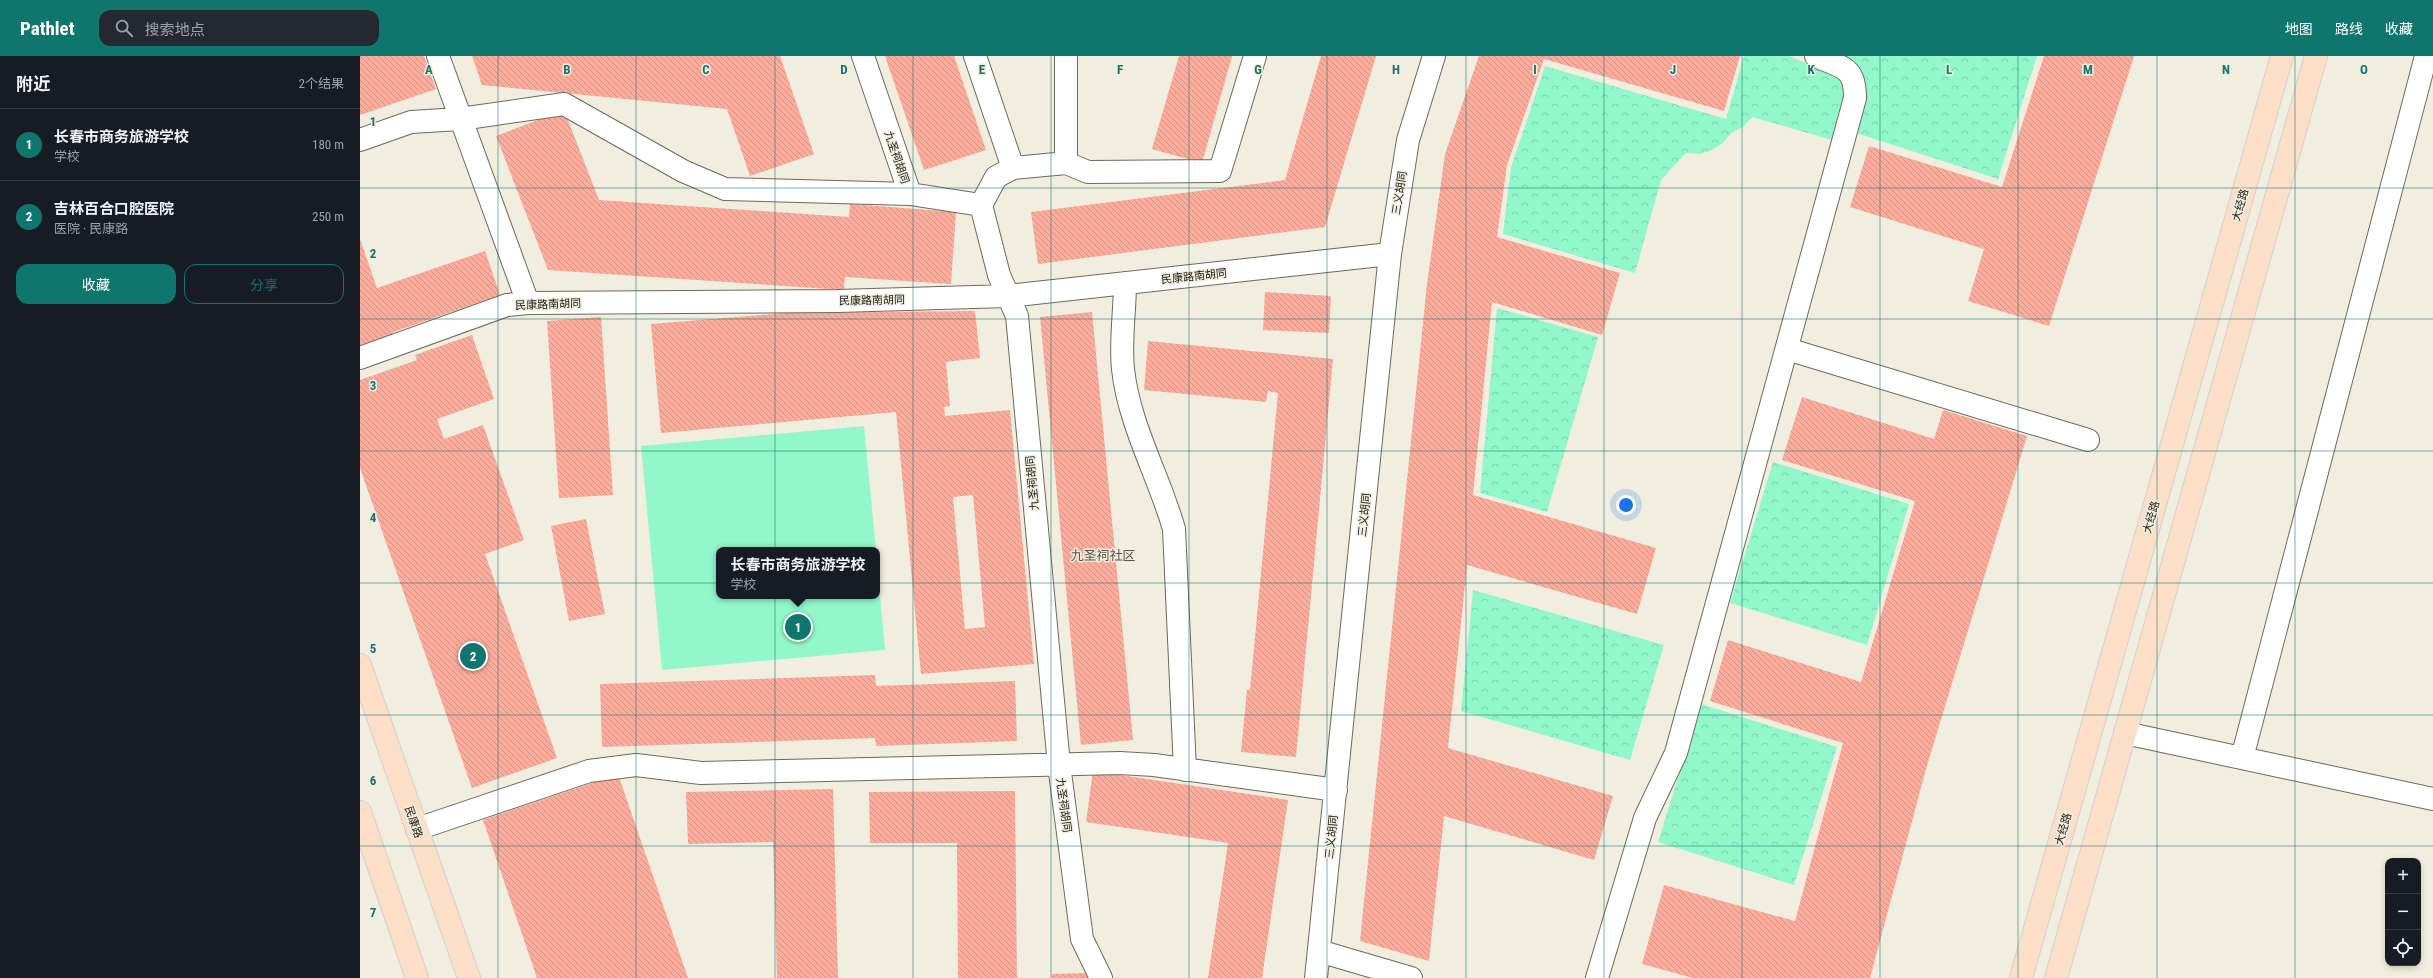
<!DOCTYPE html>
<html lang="zh">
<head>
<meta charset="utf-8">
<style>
	body { margin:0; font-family:"Roboto Condensed","Noto Sans SC",sans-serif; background:#242831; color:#f1f3f6 }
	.controls { position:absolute; right:12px; bottom:12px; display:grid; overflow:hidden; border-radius:8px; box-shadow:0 2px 6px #0003 }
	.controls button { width:36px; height:36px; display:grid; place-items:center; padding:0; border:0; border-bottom:1px solid #363941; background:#171b24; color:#f1f3f6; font:20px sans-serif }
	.you { position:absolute; left:1266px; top:449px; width:14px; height:14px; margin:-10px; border:3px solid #fff; border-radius:50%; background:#1a73e8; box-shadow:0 0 0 6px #1a73e833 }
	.badge { display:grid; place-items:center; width:26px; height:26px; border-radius:50%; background:#0f766e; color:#fff; font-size:13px; font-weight:700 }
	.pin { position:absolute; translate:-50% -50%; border:2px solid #fff; box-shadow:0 1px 4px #0006 }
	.popup { position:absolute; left:356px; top:491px; width:164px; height:52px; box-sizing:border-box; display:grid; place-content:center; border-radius:8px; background:#171b24; filter:drop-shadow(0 1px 3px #0005); font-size:13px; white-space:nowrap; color:#9ea1a6 }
	.popup b { font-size:15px; color:#f1f3f6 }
	.popup::after { content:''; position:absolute; left:50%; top:100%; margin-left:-8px; border:8px solid transparent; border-top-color:#171b24 }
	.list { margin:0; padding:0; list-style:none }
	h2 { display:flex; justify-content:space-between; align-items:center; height:52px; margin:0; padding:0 16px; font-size:17px }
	h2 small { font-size:13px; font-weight:400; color:#9ea1a6 }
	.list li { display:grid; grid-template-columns:26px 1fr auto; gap:12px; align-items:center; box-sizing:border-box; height:72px; padding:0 16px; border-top:1px solid #363941 }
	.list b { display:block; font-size:15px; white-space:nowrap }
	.list p { margin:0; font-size:13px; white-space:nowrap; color:#9ea1a6 }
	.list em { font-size:13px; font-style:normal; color:#9ea1a6 }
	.actions { display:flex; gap:8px; padding:12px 16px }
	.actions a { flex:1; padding:9px 0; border:1px solid #0f766e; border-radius:12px; text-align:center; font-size:14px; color:#0f766e }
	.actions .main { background:#0f766e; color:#fff }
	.icon { flex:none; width:22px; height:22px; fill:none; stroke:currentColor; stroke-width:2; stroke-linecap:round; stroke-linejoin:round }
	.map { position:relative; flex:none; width:2073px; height:922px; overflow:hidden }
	header { display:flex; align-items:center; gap:24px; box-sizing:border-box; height:56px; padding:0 20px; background:#0f766e; color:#fff }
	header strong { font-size:19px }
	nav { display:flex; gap:22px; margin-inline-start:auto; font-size:14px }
	.search { width:280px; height:36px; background:#242831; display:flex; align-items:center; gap:10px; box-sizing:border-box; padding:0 14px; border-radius:12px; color:#9ea1a6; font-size:15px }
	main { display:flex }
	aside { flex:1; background:#171b24 }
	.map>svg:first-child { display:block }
</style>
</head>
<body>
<header>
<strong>Pathlet</strong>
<div class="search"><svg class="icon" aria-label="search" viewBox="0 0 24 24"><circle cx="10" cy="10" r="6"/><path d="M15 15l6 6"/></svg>搜索地点</div>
<nav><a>地图</a><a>路线</a><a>收藏</a></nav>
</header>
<main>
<aside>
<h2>附近<small>2个结果</small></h2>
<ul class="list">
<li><span class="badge">1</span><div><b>长春市商务旅游学校</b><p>学校</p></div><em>180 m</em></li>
<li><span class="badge">2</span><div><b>吉林百合口腔医院</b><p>医院 · 民康路</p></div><em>250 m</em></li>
</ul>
<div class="actions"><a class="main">收藏</a><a>分享</a></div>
</aside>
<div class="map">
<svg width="2073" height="922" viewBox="0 0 2073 922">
	<defs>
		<pattern id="forest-crowns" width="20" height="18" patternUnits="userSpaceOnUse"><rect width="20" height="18" fill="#92f8cc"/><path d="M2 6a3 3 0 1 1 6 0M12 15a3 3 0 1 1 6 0" fill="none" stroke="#7dd4ae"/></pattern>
		<pattern id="building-back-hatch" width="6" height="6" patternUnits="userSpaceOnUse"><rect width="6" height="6" fill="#fdab9b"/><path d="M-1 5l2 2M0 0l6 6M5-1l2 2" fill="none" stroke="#d89285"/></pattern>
	</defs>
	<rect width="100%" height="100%" fill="#f1eee0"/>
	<!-- forest -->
	<path fill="url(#forest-crowns)" d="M1384,0h45l52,23c8,18 -4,43 -9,61l-80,-23 -9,10 -12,6 -8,10 -11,7 -12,4 -14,-1 -25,27 -26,93 -132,-39 8,-67 34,-101 181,53z
		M1483,0h194l-39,123 -142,-46c7,-27 20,-63 -13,-77z
		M1137,252l101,29 -51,175 -67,-19z
		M1413,406l136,42 -42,141 -137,-42z
		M1113,534l191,55 -34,115 -169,-49z
		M1341,648l136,43 -43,138 -136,-43z"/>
	<!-- garden -->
	<path fill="#92f8cc" d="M504,370l12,124h-157v46h158v-33l8,87 -223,20 -21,-224z"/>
	<!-- building -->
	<path fill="url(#building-back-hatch)" fill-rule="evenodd" d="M0,0h64l12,33 -76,26z
		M112,0h308l34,98 -64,22 -23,-67 -245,-24z
		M525,0h69l32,94 -62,20z
		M819,0h53l-30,107 -50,-14z
		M961,0h55l-51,171 -287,37 -7,-52 254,-32z
		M1119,0h261l-16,55 -180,-52 -37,106 -10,72 123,36 -18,62 -110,-33 -19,193 183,53 -19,66 -170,-49 -19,183 165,48 -19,64 -150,-44 -15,145 -69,-20 67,-657 18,-130z
		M1684,0h90l-85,270 -81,-25 16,-52 -134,-42 19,-61 133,41z
		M204,54l35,90 250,17 1,-13 106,8 -5,72 -106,-7 -1,13 -296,-20 -52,-134z
		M0,183l17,49 108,-37 15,44 -107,37 1,3 -34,11z
		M905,236l66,4 -2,37 -66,-3z
		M615,255l5,47 -34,4 4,44 -6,1 1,9 65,-6 24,254 -113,10 -25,-262 -235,21 -10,-109 134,-11zM613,439l12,132 -20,2 -12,-132z
		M732,256l41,428 -52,5 -41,-428z
		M241,261l12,178 -54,3 -12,-177z
		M112,279l22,64 -57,20 7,20 39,-14 41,115 -39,14 72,204 -85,30 -112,-320v-88l57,-20 -2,-5z
		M788,285l185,18 -37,398 -55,-5 6,-62h3l28,-297 -10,-2 -2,11 -122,-12z
		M1442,341l132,42 9,-29 84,26 -101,333 -56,209h-177l-51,-14 22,-79 131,36 48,-178 -133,-42 18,-61 133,42 54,-181 -133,-41z
		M226,463l19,95 -36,7 -18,-95z
		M515,619l1,11 139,-5 2,60 -141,5 -1,-8 -273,9 -2,-63z
		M733,715l195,29 -26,178h-54l20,-135 -142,-21z
		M258,718l70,204h-151l-54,-158z
		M473,733l5,189h-61l-4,-136 -85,2 -2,-52z
		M655,735l2,187h-59l-1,-135h-87l-1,-51z
		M731,917l1,5h-40v-4z"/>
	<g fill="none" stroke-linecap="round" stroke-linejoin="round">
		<!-- minor casing -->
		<g stroke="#6c6a5d" stroke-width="24">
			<path id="minor" d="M78,0l90,247
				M503,0l47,138 71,11 18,70 18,41 42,449 23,174 19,39
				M615,0l38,112
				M0,84l51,-18 49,-3 104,-15 119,67 42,18 185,5
				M706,107v-107
				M621,149l15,-28 17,-9 53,-5 22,9 132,-1 35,-115
				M765,227c0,28 -5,58 -2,86 6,56 36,107 51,160l11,241
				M1427,293l301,91
				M0,302l147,-53 21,-2 310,-2 170,-5 382,-42
				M1765,677l308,66
				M1882,702l184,-702
				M57,773l172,-58 47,-6 65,8 419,-10 34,2 182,25
				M959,895l92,27
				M956,922l74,-724 18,-114 26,-84
				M1237,922l48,-160 31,-65 179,-655c0,-33 -14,-30 -39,-42"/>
		</g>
		<!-- major casing -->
		<g stroke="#d1d1d0" stroke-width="24">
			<path id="major" d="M0,609l109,313
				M0,756l57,166
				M1661,922l261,-922
				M1696,922l260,-922"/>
		</g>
		<!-- minor -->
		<use href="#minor" stroke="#fff" stroke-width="22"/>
		<!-- major -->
		<use href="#major" stroke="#fddec7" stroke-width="22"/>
	</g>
	<!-- grid -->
	<path fill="none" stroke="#0f766e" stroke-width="1" stroke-opacity="0.55" d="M138,0v922M276,0v922M415,0v922M553,0v922M691,0v922M829,0v922M967,0v922M1106,0v922M1244,0v922M1382,0v922M1520,0v922M1658,0v922M1797,0v922M1935,0v922M0,132h2073M0,263h2073M0,395h2073M0,527h2073M0,659h2073M0,790h2073"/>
	<g text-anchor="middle" stroke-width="3" stroke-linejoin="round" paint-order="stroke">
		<!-- street labels -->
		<g font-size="11" fill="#191813" stroke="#f1eee0">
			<text transform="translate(537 101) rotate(71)" y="4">九圣祠胡同</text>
			<text transform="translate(1039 137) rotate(-81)" y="4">三义胡同</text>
			<text transform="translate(1880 149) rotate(-74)" y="4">大经路</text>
			<text transform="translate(834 220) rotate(-6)" y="4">民康路南胡同</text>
			<text transform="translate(512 244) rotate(-1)" y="4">民康路南胡同</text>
			<text transform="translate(188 248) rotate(-2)" y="4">民康路南胡同</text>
			<text transform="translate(672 427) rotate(-95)" y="4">九圣祠胡同</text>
			<text transform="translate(1004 459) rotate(-84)" y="4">三义胡同</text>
			<text transform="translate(1791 461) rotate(-74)" y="4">大经路</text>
			<text transform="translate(704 749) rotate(82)" y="4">九圣祠胡同</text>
			<text transform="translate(54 766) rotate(71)" y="4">民康路</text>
			<text transform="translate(1703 773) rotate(-74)" y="4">大经路</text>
			<text transform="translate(971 781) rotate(-84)" y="4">三义胡同</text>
		</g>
		<!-- quarter labels -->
		<g font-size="13" fill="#575448" stroke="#f1eee0">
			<text x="743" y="504">九圣祠社区</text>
		</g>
	</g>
	<g font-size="13" text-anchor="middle" font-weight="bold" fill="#0f766e" stroke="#f1eee0" stroke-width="3" stroke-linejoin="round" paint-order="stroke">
		<text x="69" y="18">A</text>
		<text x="207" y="18">B</text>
		<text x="346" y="18">C</text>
		<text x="484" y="18">D</text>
		<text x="622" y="18">E</text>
		<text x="760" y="18">F</text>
		<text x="898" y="18">G</text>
		<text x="1036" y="18">H</text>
		<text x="1175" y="18">I</text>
		<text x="1313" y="18">J</text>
		<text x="1451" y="18">K</text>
		<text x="1589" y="18">L</text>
		<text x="1728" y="18">M</text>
		<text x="1866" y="18">N</text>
		<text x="2004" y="18">O</text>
		<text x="13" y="70">1</text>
		<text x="13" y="202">2</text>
		<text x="13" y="334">3</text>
		<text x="13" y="466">4</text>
		<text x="13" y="597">5</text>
		<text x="13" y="729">6</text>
		<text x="13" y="861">7</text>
	</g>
</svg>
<div class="controls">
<button>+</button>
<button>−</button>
<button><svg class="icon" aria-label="locate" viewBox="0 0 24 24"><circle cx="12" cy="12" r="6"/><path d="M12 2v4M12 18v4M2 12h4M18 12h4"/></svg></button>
</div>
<div class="you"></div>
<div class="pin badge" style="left:438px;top:571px">1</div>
<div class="popup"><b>长春市商务旅游学校</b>学校</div>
<div class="pin badge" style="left:113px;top:600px">2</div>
</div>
</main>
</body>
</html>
